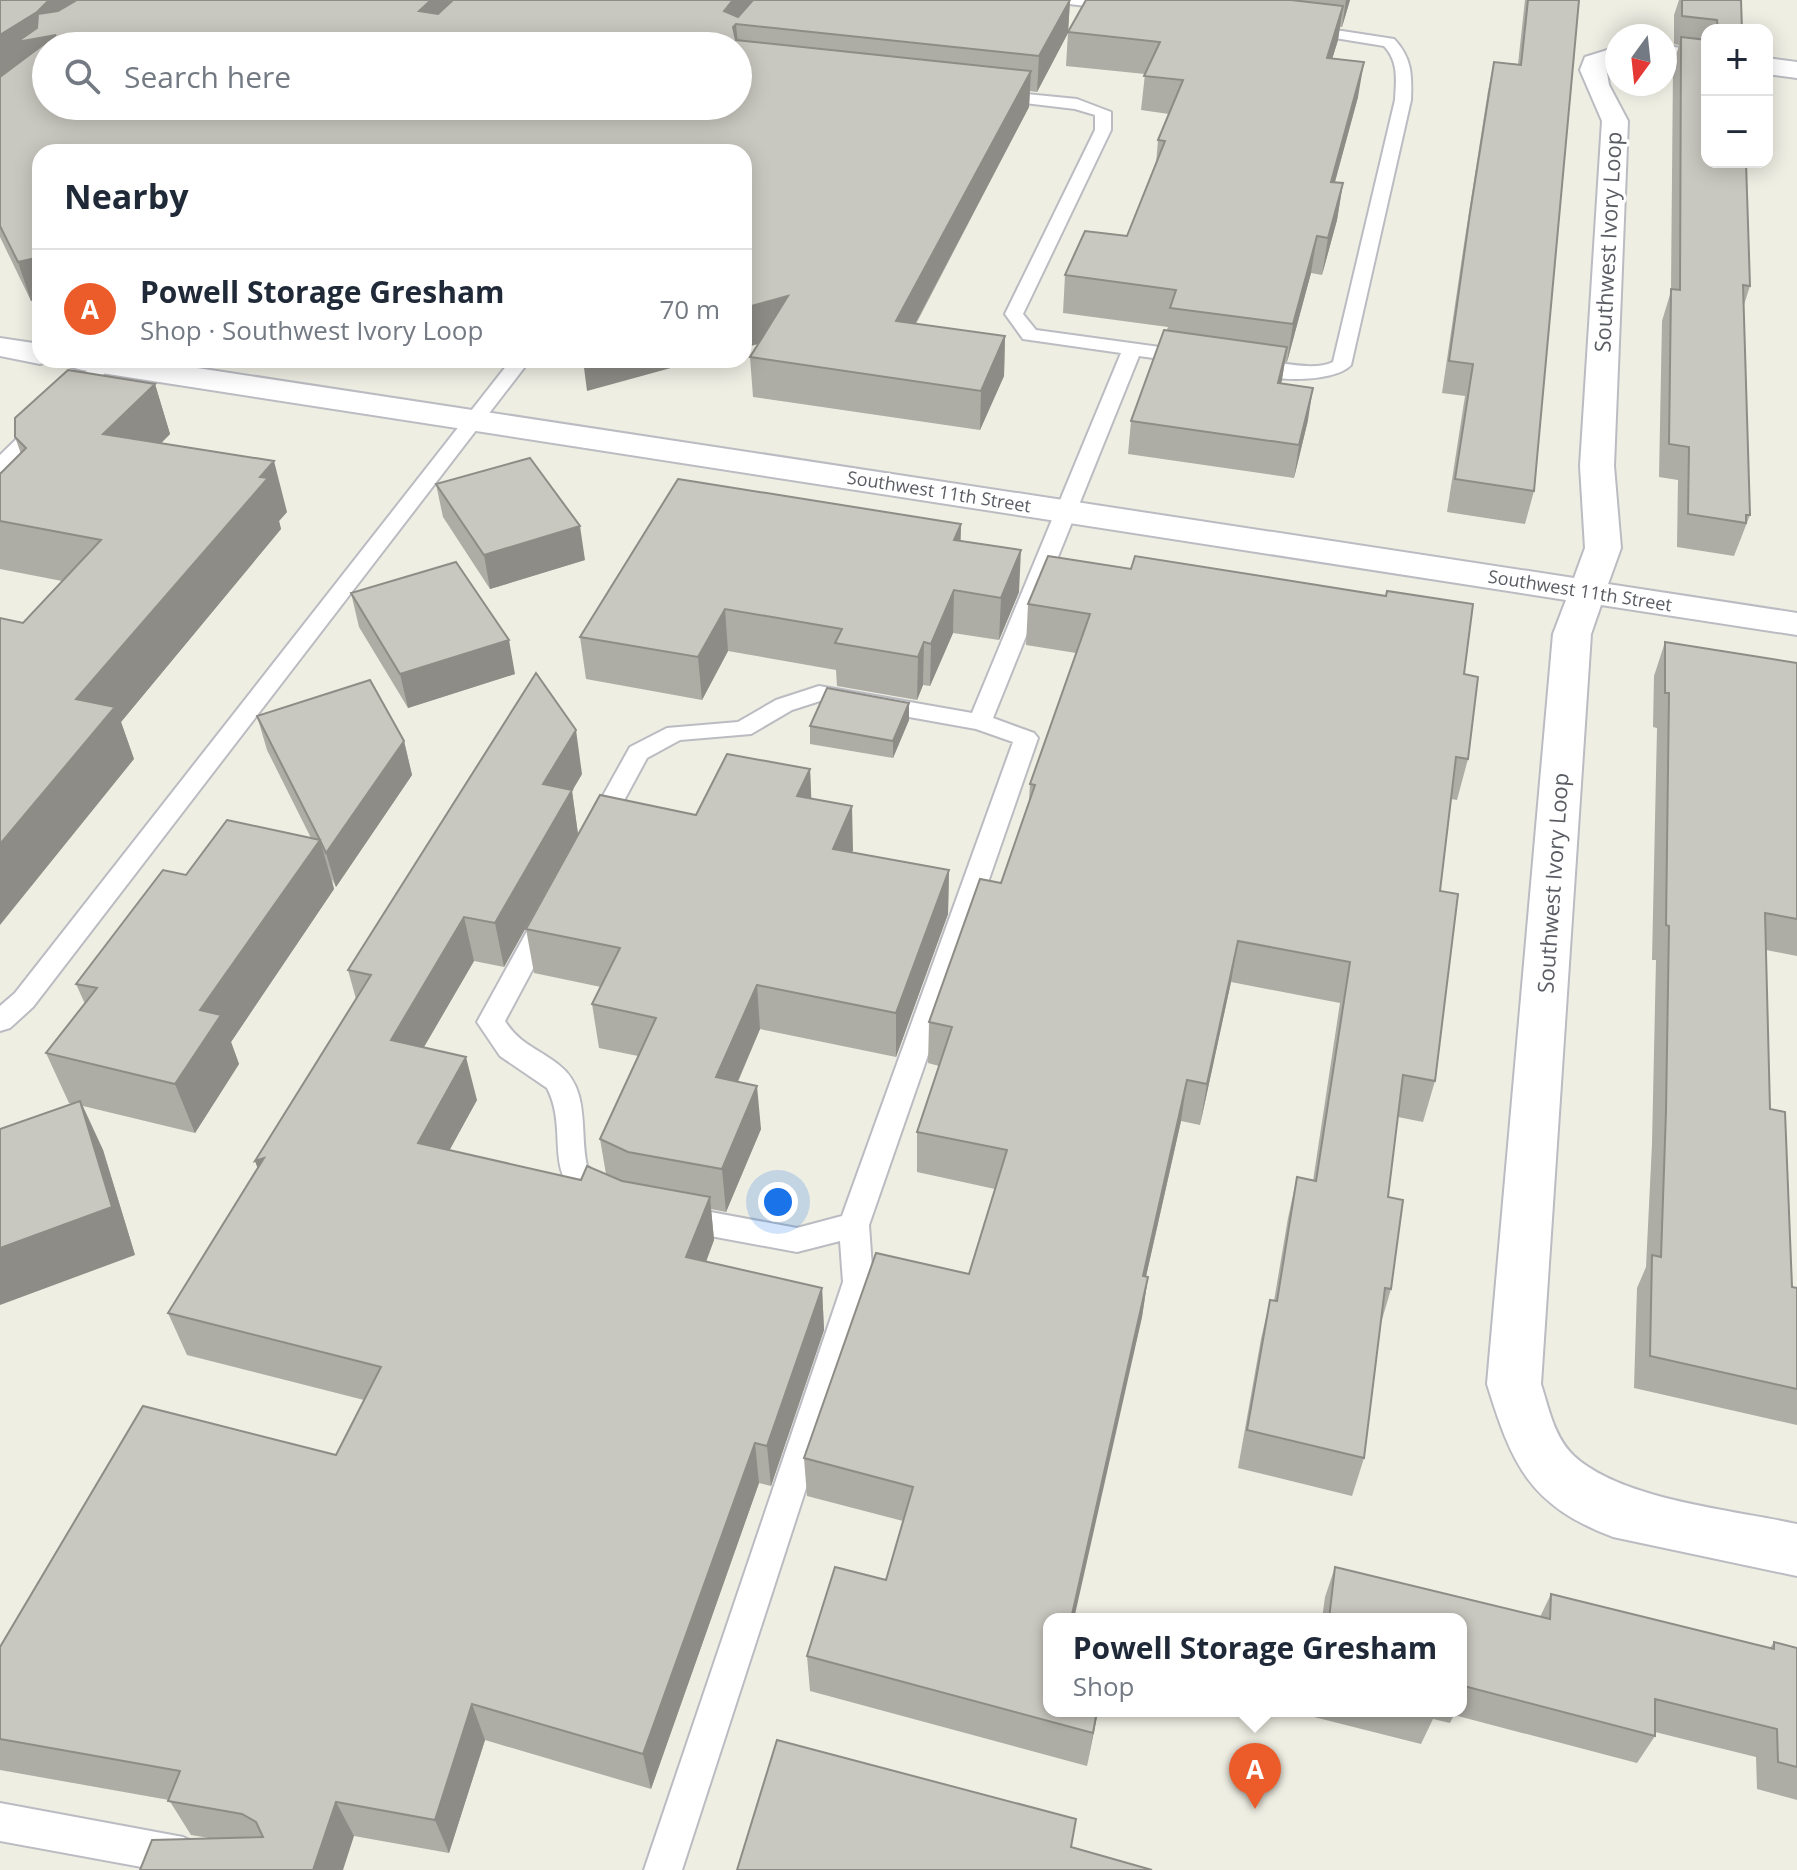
<!DOCTYPE html>
<html lang="en">
<head>
<meta charset="utf-8">
<style>
	body { margin:0; font-family:"Open Sans",sans-serif; background:#f6f6f7; color:#1f2937 }
	.controls { position:absolute; right:24px; top:24px; display:grid; overflow:hidden; border-radius:16px; box-shadow:0 4px 20px #0003 }
	.controls button { width:72px; height:72px; display:grid; place-items:center; padding:0; border:0; border-bottom:2px solid #e0e1e3; background:#fff; color:#1f2937; font:40px sans-serif }
	.compass { position:absolute; left:1605px; top:24px; width:72px; height:72px; border-radius:50%; background:#fff; box-shadow:0 4px 20px #0003; rotate:195deg }
	.you { position:absolute; left:778px; top:1202px; width:28px; height:28px; margin:-20px; border:6px solid #fff; border-radius:50%; background:#1a73e8; box-shadow:0 0 0 12px #1a73e833 }
	.badge { display:grid; place-items:center; width:52px; height:52px; border-radius:50%; background:#ec5c2b; color:#fff; font-size:26px; font-weight:700 }
	.pin { position:absolute; translate:-50% -66px; filter:drop-shadow(0 2px 4px #0008) }
	.pin::after { content:''; position:absolute; top:42px; width:28px; height:24px; background:inherit; clip-path:polygon(0 0,100% 0,50% 100%) }
	.popup { position:absolute; left:1043px; top:1613px; width:424px; height:104px; box-sizing:border-box; display:grid; place-content:center; border-radius:16px; background:#fff; filter:drop-shadow(0 2px 6px #0005); font-size:26px; white-space:nowrap; color:#747a83 }
	.popup b { font-size:30px; color:#1f2937 }
	.popup::after { content:''; position:absolute; left:50%; top:100%; margin-left:-16px; border:16px solid transparent; border-top-color:#fff }
	.list { margin:0; padding:0; list-style:none }
	h2 { display:flex; justify-content:space-between; align-items:center; height:104px; margin:0; padding:0 32px; font-size:34px }
	h2 small { font-size:26px; font-weight:400; color:#747a83 }
	.list li { display:grid; grid-template-columns:52px 1fr auto; gap:24px; align-items:center; box-sizing:border-box; height:120px; padding:0 32px; border-top:2px solid #e0e1e3 }
	.list b { display:block; font-size:30px; white-space:nowrap }
	.list p { margin:0; font-size:26px; white-space:nowrap; color:#747a83 }
	.list em { font-size:26px; font-style:normal; color:#747a83 }
	.icon { flex:none; width:44px; height:44px; fill:none; stroke:currentColor; stroke-width:2; stroke-linecap:round; stroke-linejoin:round }
	.map { position:relative; flex:none; width:1797px; height:1870px; overflow:hidden }
	.search { position:absolute; background:#fff; box-shadow:0 4px 20px #0003; left:32px; top:32px; width:720px; height:88px; display:flex; align-items:center; gap:20px; box-sizing:border-box; padding:0 28px; border-radius:44px; color:#747a83; font-size:30px }
	.panel { position:absolute; background:#fff; box-shadow:0 4px 20px #0003; left:32px; top:144px; width:720px; height:224px; border-radius:24px }
	.map>svg:first-child { display:block }
</style>
</head>
<body>
<div class="map">
<svg width="1797" height="1870" viewBox="0 0 1797 1870">
	<rect width="100%" height="100%" fill="#eeeee3"/>
	<g fill="none" stroke-linecap="round" stroke-linejoin="round">
		<!-- lane casing -->
		<g stroke="#babcc2" stroke-width="4">
			<path id="lane" d="M1062,0h45l21,6 -7,4 -52,-6z
				M1303,25l91,14c18,19 18,36 17,61l-60,265c-17,19 -93,18 -109,1 14,-14 65,9 91,-4l62,-262c1,-20 4,-38 -11,-54l-86,-14v-6z
				M997,91l80,8 34,13v18l-88,184 13,16 153,21 9,6 -9,6 -50,-7 -146,362 41,15 4,5 -169,487 4,57 -191,588h-38l199,-588 -3,-41 -43,11 -119,-22 -10,-3 -5,-9 5,-9 10,-3 119,22 45,-12 171,-474 -37,-13 -156,-28 -28,9 -41,24 -71,6 -33,18 -40,74h-18l-3,-6 44,-79 37,-19 71,-6 38,-22 43,-14 153,27 149,-360 -98,-14 -18,-25 90,-184v-15l-20,-6 -84,-10v-6z
				M98,360h20l-111,110 -7,2v-17z
				M511,360h19l-497,647 -23,21 -10,3v-25l15,-13z
				M546,911l9,2 4,7 -54,101c14,23 34,28 54,44 32,25 20,67 28,101l29,24 5,8 -5,8 -10,4c-72,-24 -34,-74 -59,-122l-47,-32 -23,-34 60,-109z
				M0,1803l183,34 13,6 6,13 -8,14h-36l-158,-29z"/>
		</g>
		<!-- street casing -->
		<g stroke="#babcc2" stroke-width="4">
			<path id="street" d="M1665,46l42,5v16l-42,-5z
				M1617,47v16l-11,4 3,18 19,36 -14,345 7,82 -13,36 189,29v22l-196,-30 -10,29 -50,750c8,25 13,53 33,72 48,44 159,54 223,68v52l-184,-39c-84,-32 -101,-72 -126,-153l66,-750 13,-34 -1484,-230 -11,-3 -5,-7h79l1429,218 11,-30 -5,-82 22,-345 -22,-51 5,-13z
				M1767,58l30,4v16l-30,-4z
				M0,338l40,6v16h12l-12,4 -40,-8z"/>
		</g>
		<!-- lane -->
		<use href="#lane" fill="#fff" fill-rule="evenodd"/>
		<!-- street -->
		<use href="#street" fill="#fff" fill-rule="evenodd"/>
	</g>
	<!-- wall -->
	<path fill="#adaca5" fill-rule="evenodd" d="M0,0h1070l-2,33 -31,59 -7,-1 -1,16 -113,217 89,12 -1,40 -24,54 -227,-33 -3,-40 9,-13 -15,-192h-704v147l-9,2 -31,-64zM46,46h692v60h-692z
		M1086,0h264l-8,27h-2l-2,13 -6,19 26,38 -23,85 8,1 -6,37 -15,55 -11,-2 -24,89h-2l-4,21 27,37 -14,58 -166,-24 3,-33 37,-94 -105,-14 2,-38 62,-39 29,-72 2,-24 11,-26 -28,-4 4,-36 -79,-8 2,-34z
		M1525,0h54l-45,491 -9,33 -78,-12 18,-116 -23,-3 22,-149 24,-153 6,-29 24,2z
		M1679,0h62l1,30h-35v132l43,124 -7,22 7,207 -16,41 -57,-9 1,-67 -19,-3 3,-156 9,-30 2,-225 6,-21 -5,-1v-29z
		M155,384l15,50 -10,10 127,68 -8,9 2,8 -160,193 13,37 -111,-136 39,-42 -62,-12v-95l21,-20 -6,-17z
		M436,484l149,76 -95,29 -47,-72z
		M961,524l-1,17 59,51 -20,48 -46,-7 -23,53 -7,-1 -6,15 -80,-14 -1,-16 -108,-19 -26,49 -116,-21 -6,-42z
		M351,593l164,81 -107,34 -49,-81z
		M1028,604l436,70 4,85 -11,41 -6,-1 -11,92 -5,190 -12,41 -25,-5 -10,80 3,92 -10,34 -17,135 -12,38 -114,-28 23,-129 9,-39 4,1 14,-83 9,-41 16,4 27,-178 -109,-21 -31,143 -19,-4 -35,156h2l-6,40 -93,394h49l-11,55 -277,-75 -3,-35 79,-76 17,-59 -96,-25 -3,-38 165,-184 26,-85 -78,-17v-40l22,-66 -11,-3 1,-41 72,-139 28,-82 1,-17 46,-131 -50,-8z
		M1665,642l132,21v293l-31,-6 4,159 22,178 5,1v137l-163,-37 3,-100 9,-21 6,-123 4,-184h-4l5,-232 -4,-1 1,-51z
		M257,716l147,25 8,34 -76,112 -4,-8 2,10 -103,153 8,22 -44,69 -112,-27 20,44 32,105 -62,-151 -4,-1 -23,-50 39,-49 -9,-20 110,-109 125,-37 -44,-88z
		M909,720l-16,38 -83,-14v-18z
		M810,769l1,29 42,52 -1,2 97,18 -1,44 -52,143 -136,-28 -22,53 23,47 -35,83 -15,-3 3,31 -8,22 116,26 2,42 -53,156 -12,-3 -108,306 -166,-49 -36,113 -95,-17 -145,2 -18,-3 -22,-35 -169,-30v-123l336,-192 28,-55 -177,-45 -19,-42 90,-145 -3,-7 101,-162 -8,-29 234,-196 -10,17 6,43 -74,133 -30,-6 -50,86 53,53 -28,50 132,30 25,-6 -6,-35 38,-83 -39,-8 -7,-44 9,-17 -67,-14 -8,-44 170,-114z
		M1335,1567l205,50 11,-23 219,54 4,-6 23,6v152l-40,-11 -1,-32 -101,-25v4l-18,27 -183,-48 -4,8 -17,-4 -12,25 -111,-28 1,-5h150v-92h-139l3,-22z"/>
	<!-- shaded-wall -->
	<path fill="#8d8c86" d="M49,0h32l-24,37 -57,40v-42z
		M431,0h40l-46,46 -6,-35z
		M733,0h21l-18,24 2,22 -14,-35z
		M1070,0l-2,33 -31,59 2,-36z
		M1346,0h4l-8,27z
		M1343,6l-5,34 -16,52 5,-34z
		M1364,62l-6,35 -33,121 6,-36z
		M1031,71l-2,36 -133,253v-39z
		M316,106h44l-46,46 -8,-37z
		M1343,183l-6,37 -15,55 6,-37z
		M1317,236l-6,37 -24,89 6,-38z
		M40,257v42l-9,2 -13,-39z
		M788,296l2,39 -46,13v-40z
		M1005,336l-1,40 -24,54 1,-39z
		M1287,347l-5,33 -9,35 5,-32z
		M583,360h117l-113,31z
		M155,384l15,50 -50,51 -17,-51z
		M1313,388l-5,32 -14,58 5,-33z
		M274,461l13,51 -8,9 2,8 -160,193 13,37 -134,166v-81l76,-145z
		M961,524l-1,42 -6,-26z
		M580,526l5,34 -95,29 -6,-34z
		M1021,550l-2,42 -20,48 2,-42z
		M954,590l-1,43 -23,53 1,-42z
		M725,609l3,42 -26,49 -4,-43z
		M509,640l6,34 -107,34 -8,-34z
		M924,642l-1,43 -6,15 1,-43z
		M909,703v17l-16,38v-17z
		M576,730l6,44 -10,17 6,43 -74,133 -9,-44 48,-139z
		M404,741l8,34 -76,112 -10,-34z
		M810,769l2,44 -15,-17z
		M852,806l1,44 -18,43 -2,-44z
		M320,840l14,49 -103,153 8,22 -44,69 -20,-49 25,-74z
		M949,870l-1,44 -52,143v-44z
		M464,917l10,44 -71,122 -12,-43z
		M1238,941l-7,41 -31,143 7,-41z
		M757,985l3,44 -39,91 -5,-43z
		M466,1057l11,43 -47,86 -12,-43z
		M1187,1080l-6,41 -44,195 6,-40z
		M757,1086l4,43 -35,83 -4,-43z
		M80,1101l23,49 32,105 -135,50v-57z
		M264,1158l7,46 -16,-43z
		M710,1197l4,43 -22,59 -6,-42z
		M1148,1277l-6,40 -68,302h-3z
		M822,1288l2,42 -53,156 -4,-40z
		M755,1443l4,40 -108,306 -8,-35z
		M472,1704l13,36 -36,113 -14,-33z
		M1097,1711h1l-11,55z
		M336,1802l18,34 -11,34h-30z"/>
	<!-- building -->
	<path fill="#c9c8c0" stroke="#8d8c86" stroke-width="2" fill-rule="evenodd" d="M0,0h49l-12,12 -37,23z
		M77,0h354l-12,11 19,3 15,-14h280l-9,11 14,6 15,-17h317l-31,56 -303,-32 -3,3 3,13 295,31 -135,250 109,15 -24,55 -231,-34 38,-61 -44,12v-156h-223l-24,-3 2,3h-459v105l-22,5 -18,-36v-149l56,-42 -39,7 20,-14 1,-14 20,-3zM46,46h692v60h-398l-14,12 -20,-3 10,-9h-270z
		M1086,0h205l52,6 -16,52 37,4 -33,120 12,1 -15,55 -11,-2 -24,88 -123,-16 6,-18 -111,-15 20,-44 42,5 38,-95 -7,-1 25,-60 -39,-4 16,-34 -92,-10z
		M1528,0h51l-45,491 -79,-12 18,-115 -24,-3 21,-148 24,-151 27,3z
		M1682,0h59l1,30h-24l-1,-10 -35,-4z
		M1681,37l26,3v122h39l4,124 -7,-1 7,230h-4v8l-58,-9 1,-67 -20,-3 2,-155 9,1z
		M1164,330l123,17 -9,36 35,5 -14,57 -168,-24z
		M68,370l87,14 -52,50 171,27 -14,16 8,1 -192,221 39,8 -115,137v-226l23,5 78,-83 -101,-19v-47l26,-26 -11,-11v-19z
		M530,458l50,68 -96,29 -48,-71z
		M678,479l283,45 -7,16 67,10 -20,48 -47,-8 -23,54 -7,-2 -6,15 -83,-14 7,-14 -117,-20 -27,48 -118,-20z
		M1048,556l83,13 4,-13 251,40 1,-5 86,13 -9,70 14,3 -10,82 -12,-2 -16,134 18,3 -23,187 -32,-6 -15,122 15,3 -12,89 -6,-1 -21,170 -117,-28 23,-130 7,1 20,-124 19,4 34,-219 -112,-21 -31,143 -20,-4 -44,196 5,1 -77,342h-22v92h48l-4,22 -286,-77 28,-89 51,13 27,-93 -109,-29 72,-205 93,21 38,-124 -90,-18 35,-105 -23,-5 51,-143 21,4 34,-98 -5,-1 60,-170 -62,-10z
		M456,562l53,78 -109,34 -49,-81z
		M1665,642l132,21v256l-32,-6 5,196 15,3 7,175 5,1v101l-147,-33 2,-101 9,2 5,-146 3,-185 -3,-1 3,-232h-4z
		M536,673l40,57 -33,54 29,6 -77,133 -31,-6 -73,123 75,17 -48,86 163,37 6,-14 35,15 88,16 -24,60 136,31 -55,158 -12,-3 -112,311 -171,-50 -37,116 -99,-18 -23,68h-173l12,-30 111,-3 -7,-15 -14,-8 -74,-13 12,-30 -180,-32v-92l143,-241 193,49 45,-88 -213,-54 96,-155 -9,3 116,-186 -23,-5z
		M370,680l34,61 -78,112 -6,-13 -63,-124z
		M827,688l82,15 -16,38 -83,-15z
		M727,754l83,15 -13,27 55,10 -19,43 116,21 -53,143 -139,-28 -41,92 41,9 -35,83 -94,-17 -28,-13 56,-121 -64,-14 28,-56 -94,-19 74,-134 96,20z
		M227,820l93,20 -120,170 21,5 -46,69 -129,-31 51,-65 -21,-4 87,-114 23,5z
		M80,1101l32,106 -112,41v-119z
		M1335,1567l215,52 1,-25 223,55v-7l23,6v119l-19,-5 -1,-33 -122,-30v37l-191,-50v9l-3,-1v-75h-132z
		M1414,1711h21l-1,5z
		M777,1740l299,79 -5,28 81,23h-415z"/>
	<g text-anchor="middle" stroke-width="6" stroke-linejoin="round" paint-order="stroke">
		<!-- far-street labels -->
		<g font-size="18" fill="#5b5d64" stroke="#fff">
			<text transform="translate(939 492) rotate(9)" y="6">Southwest 11th Street</text>
			<text transform="translate(1580 591) rotate(9)" y="6">Southwest 11th Street</text>
		</g>
		<!-- street labels -->
		<g font-size="22" fill="#5b5d64" stroke="#fff">
			<text transform="translate(1608 242) rotate(-87)" y="8">Southwest Ivory Loop</text>
			<text transform="translate(1553 883) rotate(-86)" y="8">Southwest Ivory Loop</text>
		</g>
	</g>
</svg>
<div class="controls">
<button>+</button>
<button>−</button>
</div>
<svg class="compass" viewBox="-18 -18 36 36"><path d="M0-13l5 13h-10z" fill="#e53935"/><path d="M0 13l5-13h-10z" fill="#747a83"/></svg>
<div class="you"></div>
<div class="pin badge" style="left:1255px;top:1809px">A</div>
<div class="popup"><b>Powell Storage Gresham</b>Shop</div>
<div class="search"><svg class="icon" aria-label="search" viewBox="0 0 24 24"><circle cx="10" cy="10" r="6"/><path d="M15 15l6 6"/></svg>Search here</div>
<section class="panel">
<h2>Nearby<small></small></h2>
<ul class="list">
<li><span class="badge">A</span><div><b>Powell Storage Gresham</b><p>Shop · Southwest Ivory Loop</p></div><em>70 m</em></li>
</ul>
</section>
</div>
</body>
</html>
